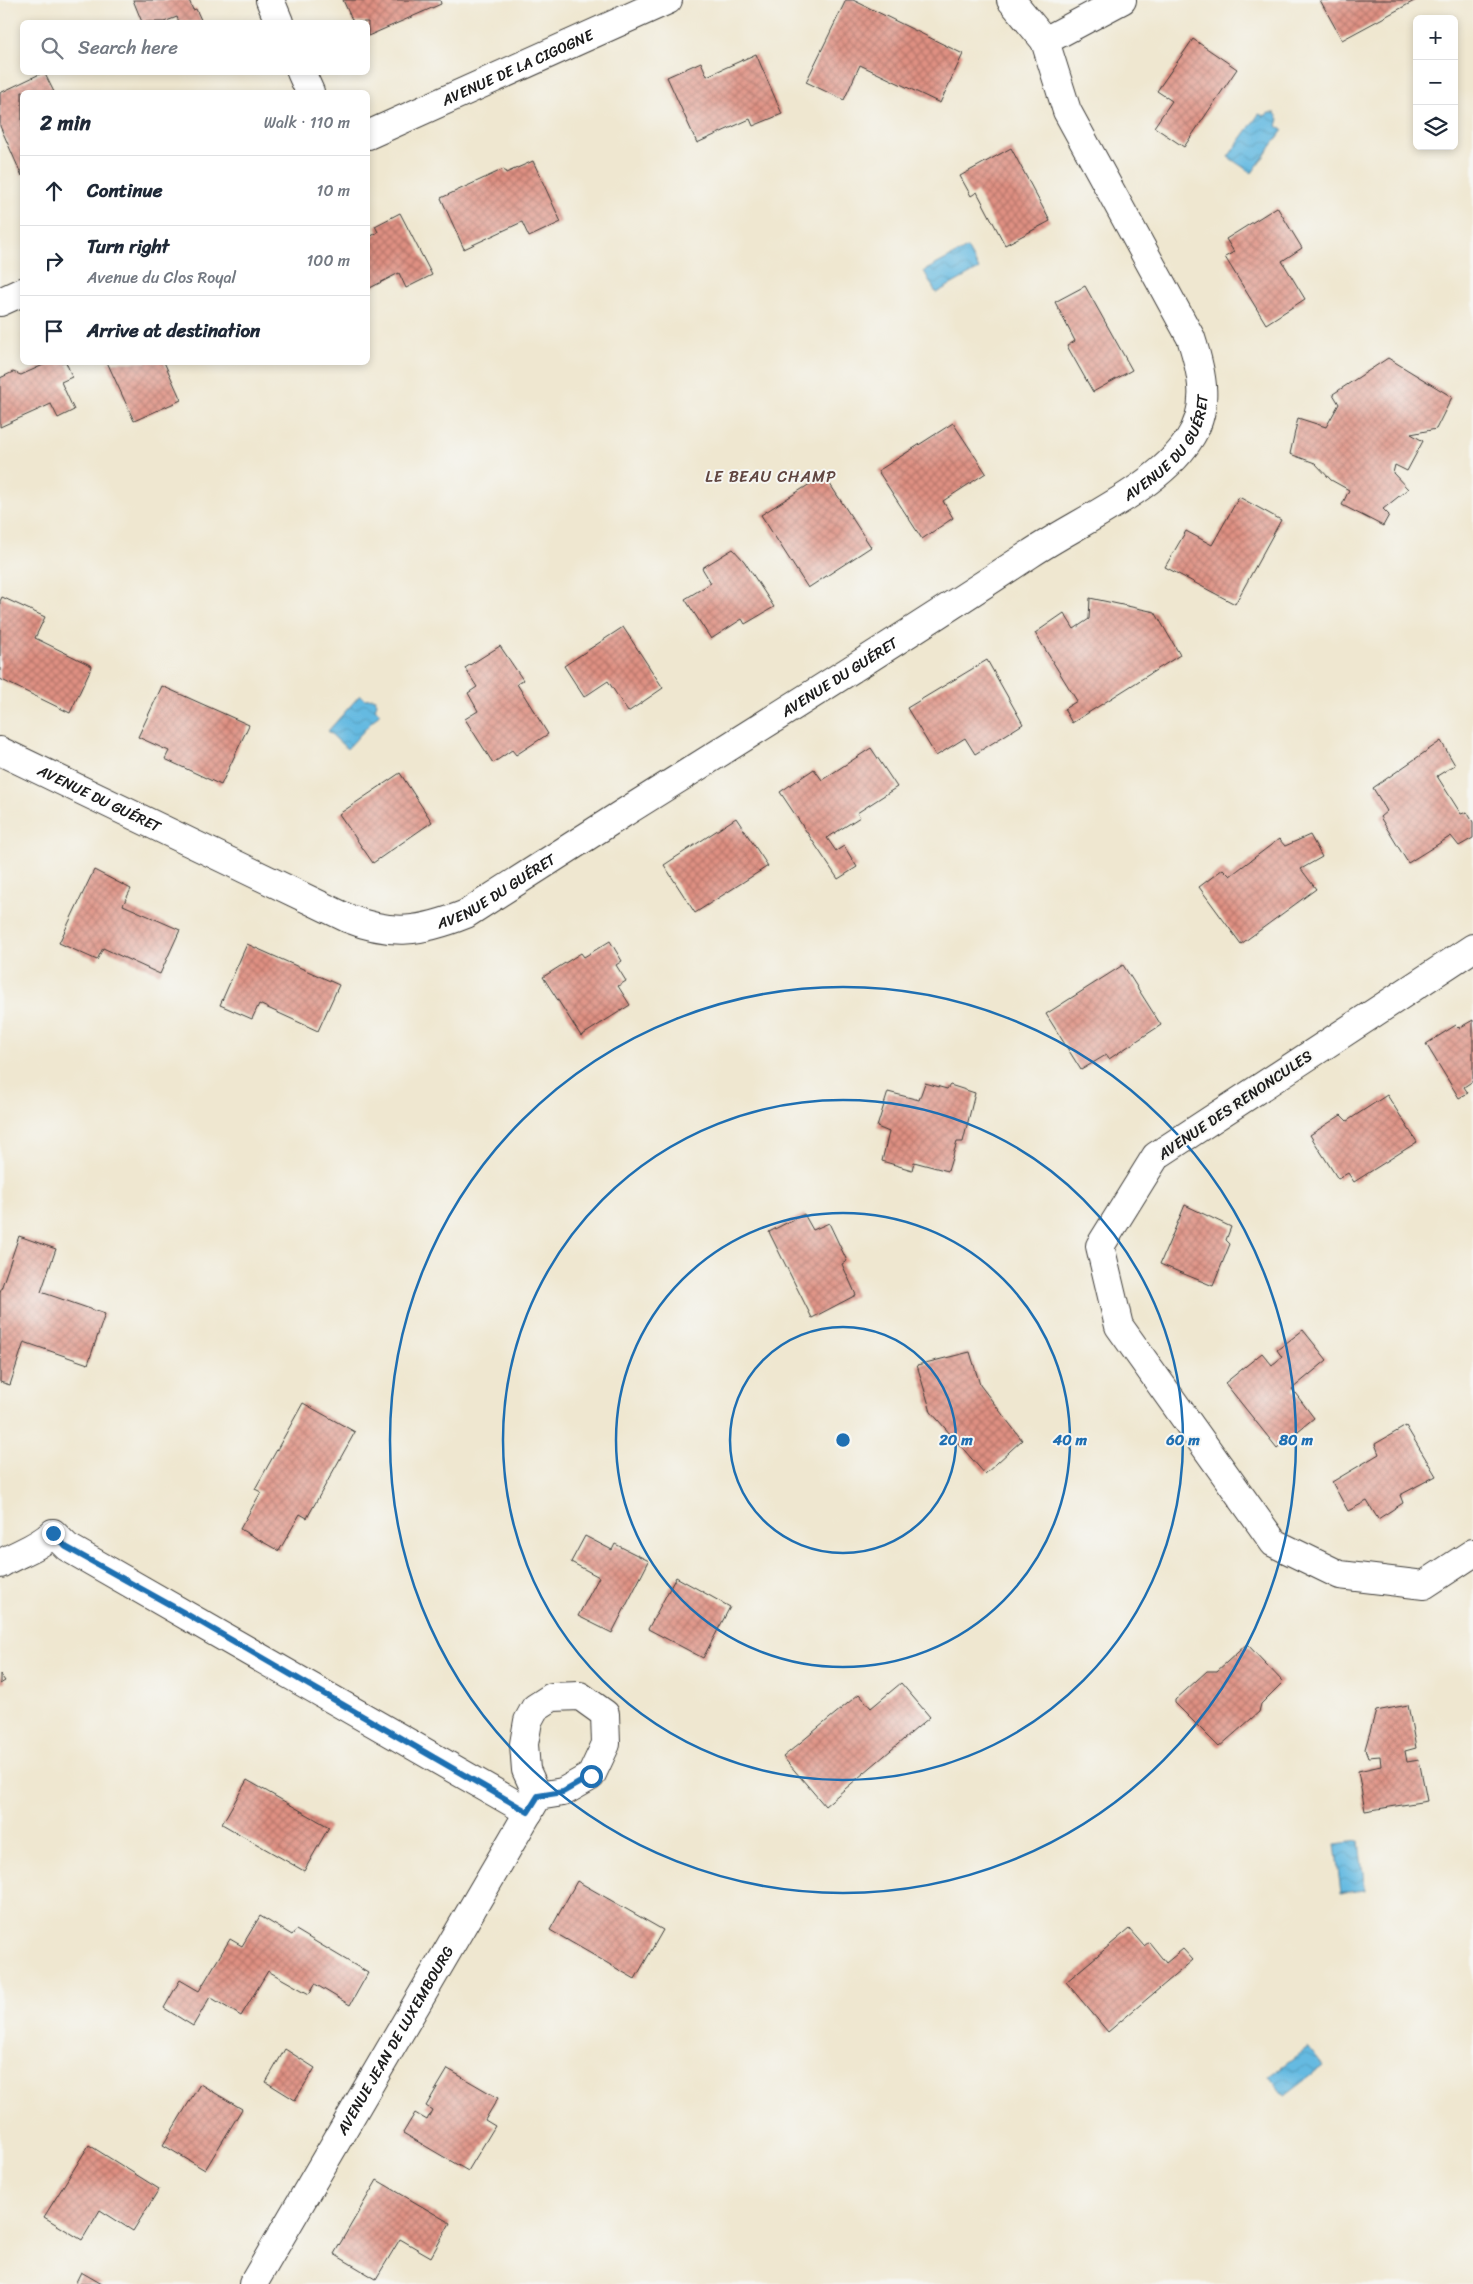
<!DOCTYPE html>
<html lang="en">
<head>
<meta charset="utf-8">
<style>
	body { margin:0; font-family:Sriracha,sans-serif; background:#f2f2f3; color:#1f2937 }
	.controls { position:absolute; right:15px; top:15px; display:grid; overflow:hidden; border-radius:8px; box-shadow:0 2px 8px #0003 }
	.controls button { width:45px; height:45px; display:grid; place-items:center; padding:0; border:0; border-bottom:1px solid #e0e1e3; background:#fff; color:#1f2937; font:25px sans-serif }
	.stop { position:absolute; width:15px; height:15px; margin:-11px; border:4px solid #1f6fb2; border-radius:50%; background:#fff }
	.stop.end { background:#1f6fb2; border-color:#fff; box-shadow:0 1px 5px #0008 }
	.list { margin:0; padding:0; list-style:none }
	h2 { display:flex; justify-content:space-between; align-items:center; height:65px; margin:0; padding:0 20px; font-size:21px }
	h2 small { font-size:16px; font-weight:400; color:#747a83 }
	.list li { display:grid; grid-template-columns:32px 1fr auto; gap:15px; align-items:center; box-sizing:border-box; height:70px; padding:0 20px; border-top:1px solid #e0e1e3 }
	.list b { display:block; font-size:19px; white-space:nowrap }
	.list p { margin:0; font-size:16px; white-space:nowrap; color:#747a83 }
	.list em { font-size:16px; font-style:normal; color:#747a83 }
	.icon { flex:none; width:28px; height:28px; fill:none; stroke:currentColor; stroke-width:2; stroke-linecap:round; stroke-linejoin:round }
	.map { position:relative; flex:none; width:1473px; height:2284px; overflow:hidden }
	.search { position:absolute; background:#fff; box-shadow:0 2px 8px #0003; left:20px; top:20px; width:350px; height:55px; display:flex; align-items:center; gap:12px; box-sizing:border-box; padding:0 18px; border-radius:8px; color:#747a83; font-size:19px }
	.panel { position:absolute; background:#fff; box-shadow:0 2px 8px #0003; left:20px; top:90px; width:350px; height:275px; border-radius:8px }
	.map>svg:first-child { display:block }
</style>
</head>
<body>
<div class="map">
<svg width="1473" height="2284" viewBox="0 0 1473 2284">
	<defs>
		<pattern id="water-waves" width="16" height="10" patternUnits="userSpaceOnUse" patternTransform="scale(1.25)"><rect width="16" height="10" fill="#65bae1"/><path d="M0 5q4-4 8 0t8 0" fill="none" stroke="#579fc0"/></pattern>
		<pattern id="building-cross-hatch" width="8" height="8" patternUnits="userSpaceOnUse" patternTransform="scale(1.25)"><rect width="8" height="8" fill="#df9082"/><path d="M0 0l8 8M0 8l8-8" fill="none" stroke="#b4756a"/></pattern>
	</defs>
	<rect width="100%" height="100%" fill="#f6f6f2"/>
	<filter id="ink" filterUnits="userSpaceOnUse"><feTurbulence type="fractalNoise" baseFrequency=".02" numOctaves="2"/><feDisplacementMap in="SourceGraphic" scale="10" xChannelSelector="R" yChannelSelector="G"/><feConvolveMatrix kernelMatrix="1 2 1 2 8 2 1 2 1" color-interpolation-filters="sRGB"/></filter>
	<filter id="wash" filterUnits="userSpaceOnUse"><feTurbulence type="fractalNoise" baseFrequency=".0096" numOctaves="4" result="noise"/><feDisplacementMap in="SourceGraphic" scale="20" xChannelSelector="R" yChannelSelector="G"/><feGaussianBlur stdDeviation="1.12" result="paint"/><feColorMatrix in="noise" values="0 0 0 0 0 0 0 0 0 0 0 0 0 0 0 0 0 1.4 0 .05"/><feComposite in="paint" operator="in"/></filter>
	<g filter="url(#wash)">
		<rect width="100%" height="100%" fill="#efe7d0"/>
		<!-- water -->
		<path fill="url(#water-waves)" stroke="#406b7e" d="M1269,113h6l4,6 -2,7 6,4 -31,43 -24,-16 31,-43 5,2z
			M967,248l12,21 -43,24 -12,-22z
			M360,695l5,4 9,-1 3,5 -2,6 5,4 -33,36 -19,-18z
			M1359,1841l6,49 -24,3 -6,-49z
			M1308,2047l15,19 -39,30 -15,-20z"/>
		<g id="blocks">
			<!-- building -->
			<path fill="url(#building-cross-hatch)" d="M133,0h56l4,10 3,-1 6,13h-23l-2,-5 -13,5h-22z
				M343,0h97l1,4 -73,32v-14h-15z
				M846,0h7l110,54 -23,49 -80,-38 -16,35 -38,-18z
				M1320,0h96l-74,40z
				M1193,39l44,30 -53,78 -30,-20 18,-26 -15,-10z
				M756,54l26,60 -29,12 -3,-7 -53,24 -30,-66 34,-15 6,14z
				M44,72l10,20h-32v84l-22,-50v-33z
				M1011,148l39,73 -45,24 -28,-53 -6,4 -11,-20z
				M533,161l28,61 -32,15 -7,-15 -58,27 -23,-51 63,-29 2,4z
				M1277,207l25,41 -20,13 23,38 -39,25 -41,-67 9,-5 -8,-13z
				M400,213l32,62 -26,13 -7,-15 -31,16v-51l10,-6 -3,-6z
				M1085,286l47,84 -39,22 -26,-46 8,-5 -20,-39z
				M1388,358l64,39 -16,32 -25,5 12,7 -16,30 -12,-6 -2,8 15,16 -25,20 6,6 -6,11 -41,-21 7,-15 -18,-10 -16,-17 -25,-9 8,-36 28,9 13,-23 -6,-10z
				M50,362h16l6,15 -11,5 13,28 -16,8 -7,-14 -51,23v-49l13,-6 8,3z
				M107,362h57l17,38 -47,21z
				M953,423l33,50 -43,28 10,17 -31,21 -44,-68z
				M824,475l47,72 -63,41 -47,-73z
				M1239,497l42,23 -46,84 -70,-37 21,-36 26,14z
				M733,549l11,12 30,46 -29,17 -3,-5 -31,20 -26,-40 26,-16 -9,-15z
				M2,597l43,20 -10,21 57,28 -22,47 -70,-34v-78z
				M1090,598l65,14 25,43 -108,68 -8,-14 13,-8 -42,-68 29,-20 10,16 15,-10z
				M623,627l40,61 -35,24 -20,-31 -24,16 -20,-31z
				M500,646l23,34 -6,4 31,50 -32,21 -4,-5 -19,13 -28,-44 13,-8 -10,-18 9,-6 -12,-19z
				M987,660l36,64 -48,30 -10,-16 -29,18 -29,-48z
				M162,686l87,39 -28,60 -56,-26 4,-8 -31,-14z
				M1441,741l14,24 -18,11 24,38 6,-2 6,10v16l-14,8 -8,-10 -43,27 -28,-46 7,-6 -14,-23z
				M871,748l26,39 -40,26 3,4 -33,21 9,13 8,-5 13,21 -19,12 -58,-87 34,-23 8,11z
				M400,773l32,49 -59,41 -34,-49z
				M736,818l32,48 -73,47 -31,-48z
				M1310,835l12,22 -21,12 15,20 -75,55 -42,-57 24,-18 7,7 49,-37 6,7z
				M94,870l37,19 -8,16 57,25 -20,44 -57,-26 -6,12 -38,-17z
				M610,941l12,20 -6,4 10,16 -8,5 12,19 -49,31 -38,-59 38,-24 3,4z
				M247,944l92,41 -21,46 -59,-27 -7,15 -32,-14z
				M1123,965l38,60 -52,34 -3,-4 -25,15 -35,-56z
				M1473,1020v61l-9,6 4,6 -9,5 -33,-54 30,-19 3,3z
				M925,1083l22,6 3,-4 25,8 -12,49h-6l-9,29 -34,-9 -2,8 -30,-9 7,-29 -12,-5 11,-35 31,8z
				M1387,1095l30,47 -63,40 -6,-9 -10,6 -28,-44 31,-20 6,6z
				M1185,1205l46,22 -5,13 4,4 -17,42 -53,-22z
				M804,1214l9,16 16,-7 18,38 -5,3 14,31 -44,23 -43,-86z
				M19,1236l37,13 -15,43 64,22 -17,50 -64,-22 -14,43 -10,-3v-90z
				M1303,1330l24,30 -35,29 22,29 -37,30 -52,-65 37,-30 10,12 10,-8 -5,-7z
				M970,1352l10,33 42,55 -37,34 -54,-62 -14,-47z
				M303,1403l52,29 -48,86 -7,-4 -21,37 -39,-22 21,-37 -6,-3z
				M1406,1426l30,50 -36,19 3,8 -25,16 -11,-18 -19,10 -16,-29 47,-28 -4,-10z
				M585,1536l27,14 3,-6 34,17 -37,72 -34,-17 21,-39 -28,-15z
				M676,1577l54,30 -27,51 -55,-29z
				M1247,1644l36,38 -22,22 -2,8 -40,35 -44,-44v-3l32,-29h10z
				M0,1674l5,7 -5,3z
				M901,1683l29,34 -105,89 -42,-49 76,-63 12,14z
				M1408,1705l8,43 -11,3 2,11 12,-2 8,41 -62,10 -7,-40 23,-5 -1,-10 -12,1 -3,-8 11,-38z
				M247,1780l82,47 -25,44 -82,-47z
				M577,1881l86,49 -28,49 -85,-49z
				M260,1916l32,19 4,-5 72,43 -18,32 -35,-21 -6,10 -41,-23 -27,45 -31,-19 -17,29 -29,-18 16,-28 19,11 31,-52 12,7z
				M1129,1929l15,17 5,-4 17,21 17,-14 10,11 -85,72 -42,-50z
				M285,2049l30,19 -20,32 -29,-18z
				M448,2069l50,29 -13,22 10,6 -27,45 -65,-38 12,-20 12,7 5,-10 -6,-4z
				M200,2084l42,25 -37,61 -42,-25z
				M89,2145l70,44 -26,42 -33,-21 -18,30 -38,-23z
				M377,2180l73,43 -19,34 -31,-18 -24,40 -42,-25z
				M81,2272l21,12h-27z"/>
		</g>
	</g>
	<g filter="url(#ink)">
		<use href="#blocks" fill-opacity="0" stroke="#3c3a37" stroke-width="1"/>
		<g fill="none" stroke-linecap="round" stroke-linejoin="round">
			<!-- minor casing -->
			<g stroke="#3c3a37" stroke-width="30">
				<g id="minor">
					<path d="M270,0l9,22"/>
					<path d="M1011,0l34,41"/>
					<path d="M301,72l9,20"/>
					<path id="s1" d="M368,135l300,-135"/>
					<path d="M0,302l22,-10"/>
					<path id="s2" d="M0,751l347,167c45,18 74,14 119,-4 52,-33 104,-67 156,-100 137,-86 274,-171 408,-260 48,-32 127,-66 158,-113 23,-33 14,-69 3,-103l-124,-227 -22,-70 77,-41"/>
					<path d="M1473,948l-317,208 -56,90 19,80 155,217 66,32 84,10 49,-32"/>
					<path d="M0,1564c18,-11 38,-16 53,-31l14,14 462,265"/>
					<path id="s3" d="M253,2284l285,-488 -12,-26 -2,-26 4,-23 7,-13 17,-11 28,-1 25,18 1,30 -15,32 -28,16 -25,4"/>
				</g>
			</g>
			<!-- minor -->
			<use href="#minor" stroke="#fff" stroke-width="28"/>
		</g>
	</g>
	<g fill="none" stroke-linecap="round" stroke-linejoin="round" filter="url(#ink)">
		<!-- route -->
		<path stroke="#1f6fb2" stroke-width="6" d="M53,1533l13,14 117,65 345,200 10,-16 25,-4 28,-16"/>
	</g>
	<!-- distance rings -->
	<g fill="none" stroke="#1f6fb2" stroke-width="2.5">
		<circle cx="843" cy="1440" r="113"/>
		<circle cx="843" cy="1440" r="227"/>
		<circle cx="843" cy="1440" r="340"/>
		<circle cx="843" cy="1440" r="453"/>
	</g>
	<g text-anchor="middle" stroke-width="4" stroke-linejoin="round" paint-order="stroke">
		<!-- street labels -->
		<g font-size="15" fill="#1c1c1c" stroke="#f6f6f2">
			<text dy="5" stroke="none"><textPath href="#s1" startOffset="164">AVENUE DE LA CIGOGNE</textPath></text>
			<text dy="5" stroke="none"><textPath href="#s2" startOffset="1355">AVENUE DU GUÉRET</textPath></text>
			<text dy="5" stroke="none"><textPath href="#s2" startOffset="950">AVENUE DU GUÉRET</textPath></text>
			<text dy="5" stroke="none"><textPath href="#s2" startOffset="110">AVENUE DU GUÉRET</textPath></text>
			<text dy="5" stroke="none"><textPath href="#s2" startOffset="545">AVENUE DU GUÉRET</textPath></text>
			<text transform="translate(1235 1105) rotate(-34)" y="5">AVENUE DES RENONCULES</text>
			<text dy="5" stroke="none"><textPath href="#s3" startOffset="282">AVENUE JEAN DE LUXEMBOURG</textPath></text>
		</g>
		<!-- neighbourhood labels -->
		<g font-size="16" letter-spacing="1" fill="#604540" stroke="#f6f6f2">
			<text x="771" y="482">LE BEAU CHAMP</text>
		</g>
	</g>
	<circle cx="843" cy="1440" r="8" fill="#1f6fb2" stroke="#f6f6f2" stroke-width="2.5"/>
	<g font-size="15" text-anchor="middle" font-weight="bold" fill="#1f6fb2" stroke="#f6f6f2" stroke-width="4" stroke-linejoin="round" paint-order="stroke">
		<text x="956" y="1445">20 m</text>
		<text x="1070" y="1445">40 m</text>
		<text x="1183" y="1445">60 m</text>
		<text x="1296" y="1445">80 m</text>
	</g>
</svg>
<div class="controls">
<button>+</button>
<button>−</button>
<button><svg class="icon" aria-label="layers" viewBox="0 0 24 24"><path d="M12 4l9 5-9 5-9-5zM3 14l9 5 9-5"/></svg></button>
</div>
<div class="stop" style="left:591px;top:1776px"></div>
<div class="stop end" style="left:53px;top:1533px"></div>
<div class="search"><svg class="icon" aria-label="search" viewBox="0 0 24 24"><circle cx="10" cy="10" r="6"/><path d="M15 15l6 6"/></svg>Search here</div>
<section class="panel">
<h2>2 min<small>Walk · 110 m</small></h2>
<ul class="list">
<li><svg class="icon" aria-label="ahead" viewBox="0 0 24 24"><path d="M12 20V5M6 11l6-6 6 6"/></svg><div><b>Continue</b></div><em>10 m</em></li>
<li><svg class="icon" aria-label="right" viewBox="0 0 24 24"><path d="M7 20v-9h11M14 6l5 5-5 5"/></svg><div><b>Turn right</b><p>Avenue du Clos Royal</p></div><em>100 m</em></li>
<li><svg class="icon" aria-label="arrive" viewBox="0 0 24 24"><path d="M6 21V4h12l-3 4 3 4H6"/></svg><div><b>Arrive at destination</b></div></li>
</ul>
</section>
</div>
</body>
</html>
